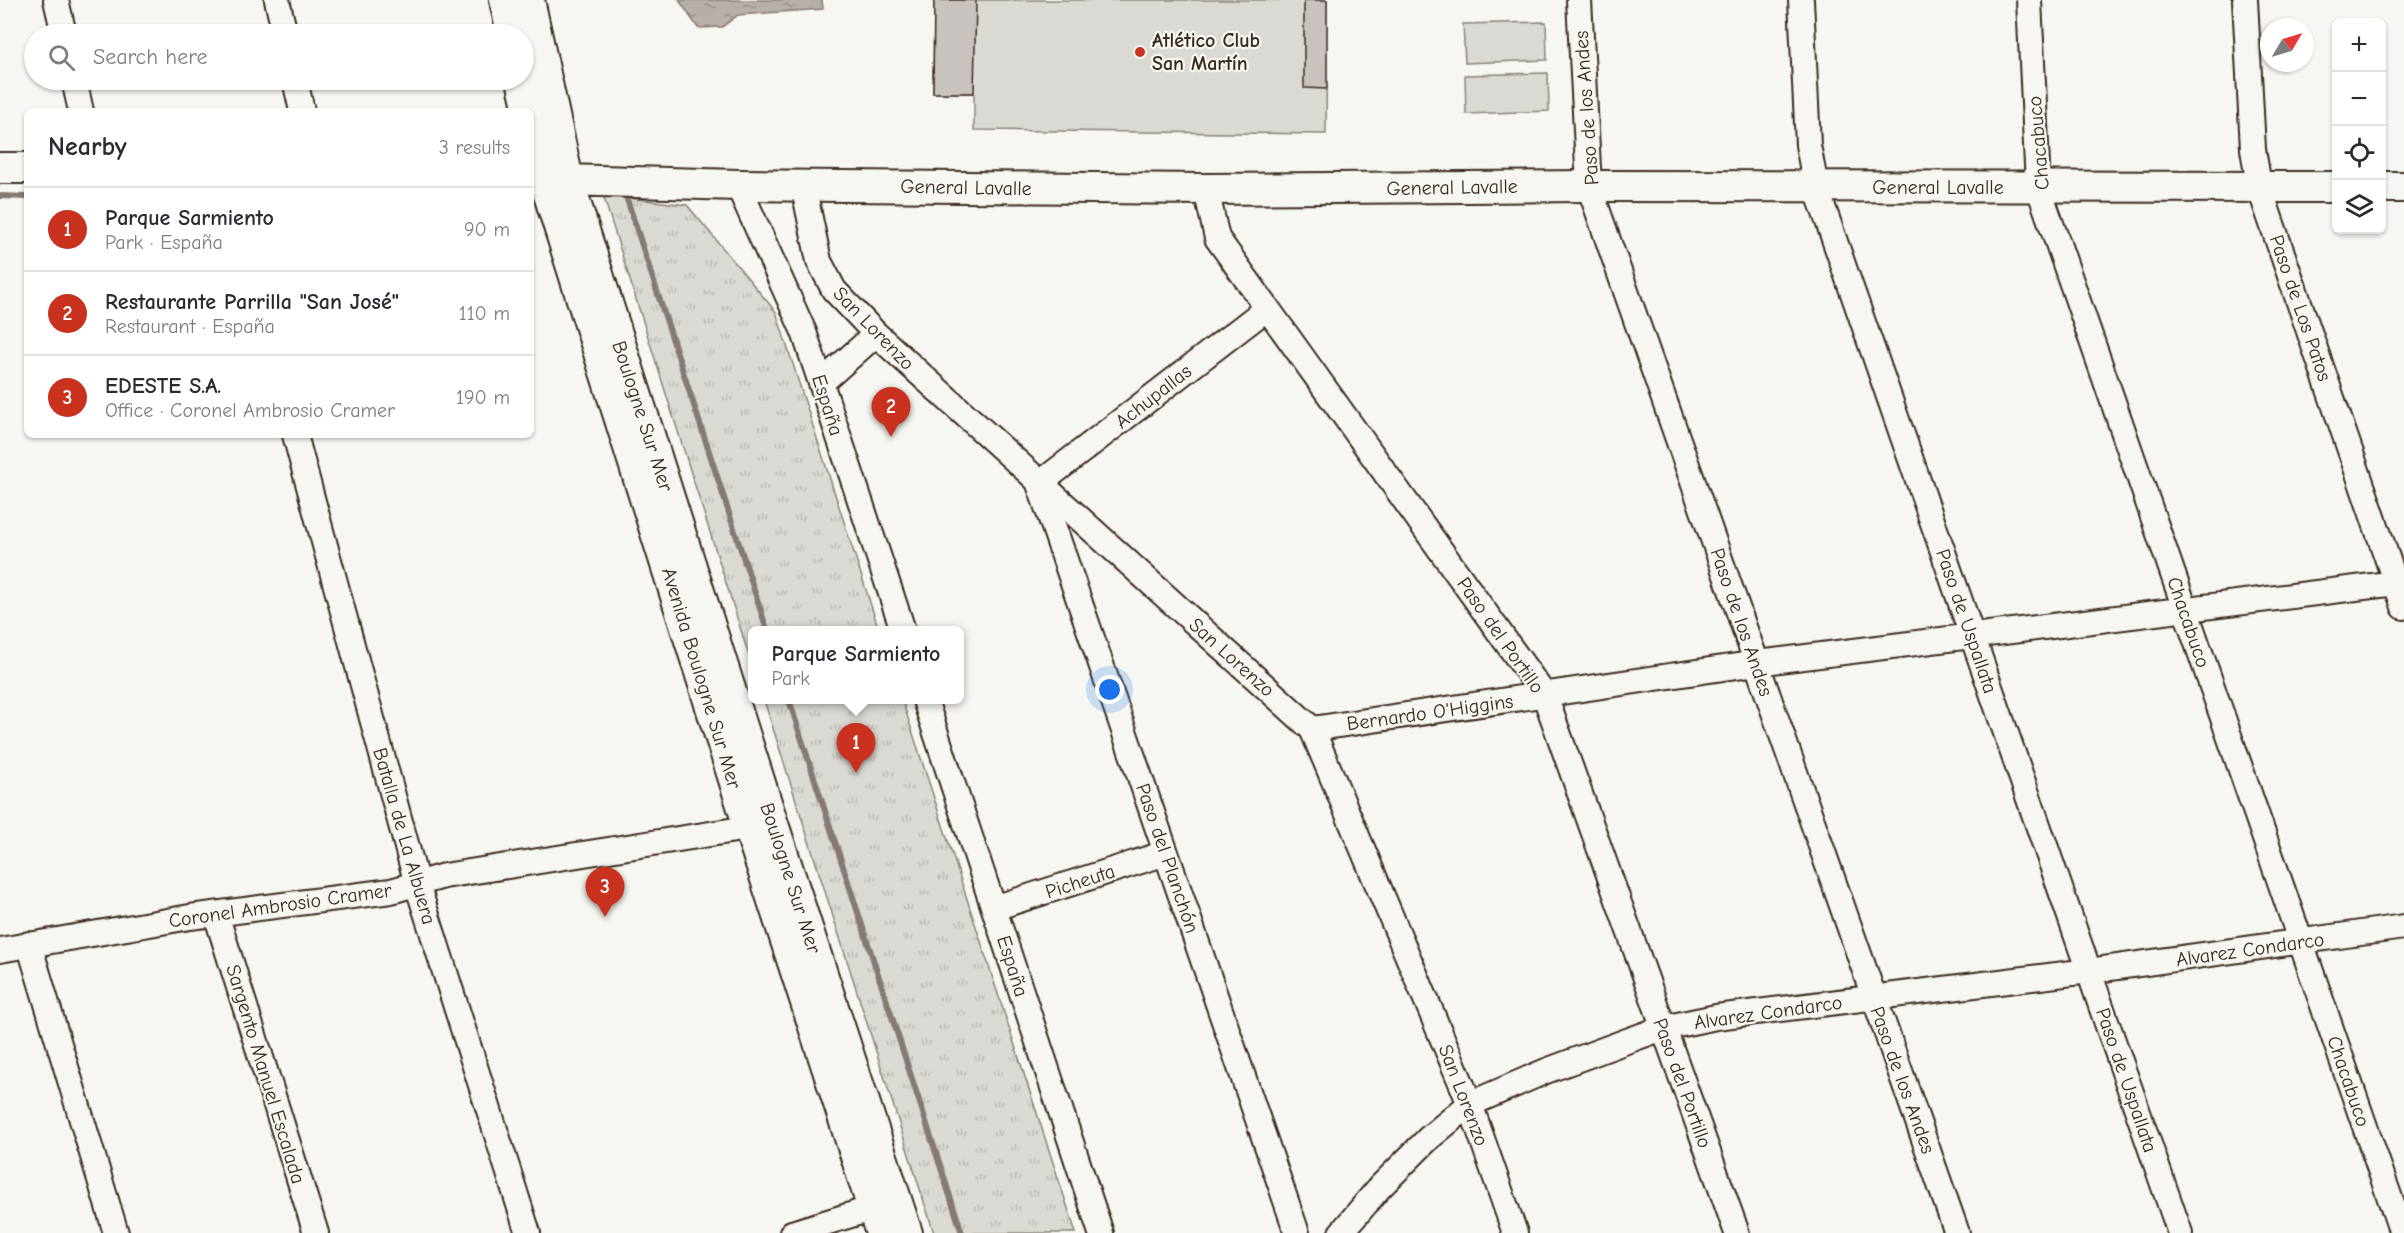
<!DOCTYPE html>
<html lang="en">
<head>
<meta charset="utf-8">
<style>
	body { margin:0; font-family:"Comic Neue",sans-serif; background:#f7f7f7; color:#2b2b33 }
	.controls { position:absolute; right:18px; top:18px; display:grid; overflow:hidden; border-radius:9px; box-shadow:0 2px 4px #0004 }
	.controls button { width:54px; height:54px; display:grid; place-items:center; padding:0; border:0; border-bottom:2px solid #e1e1e2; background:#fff; color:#2b2b33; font:30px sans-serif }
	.compass { position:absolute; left:2260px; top:18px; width:54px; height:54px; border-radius:50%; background:#fff; box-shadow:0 2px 4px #0004; rotate:52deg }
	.you { position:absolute; left:1110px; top:690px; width:21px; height:21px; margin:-15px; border:4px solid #fff; border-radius:50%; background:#1a73e8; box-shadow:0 0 0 9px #1a73e833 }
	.badge { display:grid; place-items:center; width:39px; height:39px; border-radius:50%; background:#c8321e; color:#fff; font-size:20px; font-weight:700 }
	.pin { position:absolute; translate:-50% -50px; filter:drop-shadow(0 2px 3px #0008) }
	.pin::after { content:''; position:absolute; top:32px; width:21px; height:18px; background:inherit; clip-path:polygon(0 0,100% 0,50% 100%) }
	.popup { position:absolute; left:748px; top:626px; width:216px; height:78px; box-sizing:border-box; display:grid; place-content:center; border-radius:9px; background:#fff; filter:drop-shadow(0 2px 4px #0005); font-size:20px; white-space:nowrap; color:#7c7c81 }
	.popup b { font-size:22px; color:#2b2b33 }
	.popup::after { content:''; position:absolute; left:50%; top:100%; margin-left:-12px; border:12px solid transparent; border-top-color:#fff }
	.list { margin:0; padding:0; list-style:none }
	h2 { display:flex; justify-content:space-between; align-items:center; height:78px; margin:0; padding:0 24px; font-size:26px }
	h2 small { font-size:20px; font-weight:400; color:#7c7c81 }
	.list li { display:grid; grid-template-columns:39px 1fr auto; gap:18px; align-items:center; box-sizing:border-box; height:84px; padding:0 24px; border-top:2px solid #e1e1e2 }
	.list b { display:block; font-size:22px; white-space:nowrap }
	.list p { margin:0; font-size:20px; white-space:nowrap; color:#7c7c81 }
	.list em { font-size:20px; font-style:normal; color:#7c7c81 }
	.icon { flex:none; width:33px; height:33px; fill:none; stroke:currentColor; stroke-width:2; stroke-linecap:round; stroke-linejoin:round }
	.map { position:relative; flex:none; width:2404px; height:1233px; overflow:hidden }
	.search { position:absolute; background:#fff; box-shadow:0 2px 4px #0004; left:24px; top:24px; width:510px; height:66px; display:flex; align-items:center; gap:15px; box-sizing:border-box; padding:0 21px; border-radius:33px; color:#7c7c81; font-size:22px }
	.panel { position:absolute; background:#fff; box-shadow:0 2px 4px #0004; left:24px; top:108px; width:510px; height:330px; border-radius:9px }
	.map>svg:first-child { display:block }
</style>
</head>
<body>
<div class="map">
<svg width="2404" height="1233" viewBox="0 0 2404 1233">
	<defs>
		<pattern id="park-tufts" width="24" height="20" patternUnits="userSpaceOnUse" patternTransform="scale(1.5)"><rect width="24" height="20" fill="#dad9d3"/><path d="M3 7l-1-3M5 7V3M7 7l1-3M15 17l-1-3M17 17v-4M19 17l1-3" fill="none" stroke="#bcbab5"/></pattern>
		<pattern id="water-ripples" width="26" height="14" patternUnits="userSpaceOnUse" patternTransform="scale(1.5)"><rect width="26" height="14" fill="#b6b0a9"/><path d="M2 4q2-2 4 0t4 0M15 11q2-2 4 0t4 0" fill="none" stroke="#958f89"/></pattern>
	</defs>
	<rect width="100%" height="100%" fill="#f6f6f2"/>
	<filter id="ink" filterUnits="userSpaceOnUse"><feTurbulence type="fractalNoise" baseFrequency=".0167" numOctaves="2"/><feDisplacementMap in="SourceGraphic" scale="12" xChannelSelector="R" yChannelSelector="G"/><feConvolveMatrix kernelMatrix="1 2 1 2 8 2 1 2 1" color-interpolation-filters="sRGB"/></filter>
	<g filter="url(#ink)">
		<!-- grass -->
		<path fill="#dad9d3" stroke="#8a8278" stroke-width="1.5" d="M934,0h393l-1,134 -352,-4v-37h-41z
			M1546,22l1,38 -82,3 -2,-39z
			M1548,73l1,38 -83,3 -1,-39z"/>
		<!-- park -->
		<path fill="url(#park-tufts)" stroke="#8a8278" stroke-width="1.5" d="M603,195l84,10 89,107 103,318h-127v35z
			M764,700h138l174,533h-142z"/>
		<!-- water -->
		<path fill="url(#water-ripples)" stroke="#857a71" stroke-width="1.5" d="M679,0h143l1,9 -85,6 -16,12 -24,1z"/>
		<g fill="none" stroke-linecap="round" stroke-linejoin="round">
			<!-- stream -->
			<path stroke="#857a71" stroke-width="6" d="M625,193l142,437
				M0,196l27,1
				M789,700l173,533"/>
		</g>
		<!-- building -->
		<path fill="#c8c3be" stroke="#3b2a1e" stroke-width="1.5" d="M934,0h42l-2,93h-41z
			M1304,0h23v89l-23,-1z"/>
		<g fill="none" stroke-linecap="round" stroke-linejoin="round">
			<!-- minor casing -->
			<g stroke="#3b2a1e" stroke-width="28">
				<path id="minor" d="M56,0l8,34
					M277,0l8,34
					M1579,0l10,186 368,1047
					M1801,0l7,145 8,42 364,1046
					M2029,0l9,186 364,1047
					M2245,0l8,149 6,37 145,421
					M74,80l7,31
					M295,80l7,31
					M738,185l66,147 99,298
					M803,185l16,76 15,29 42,44 436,395 158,375 45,129
					M1206,189l11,49 328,458 192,537
					M1266,309l-227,175 258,749
					M821,383l55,-49
					M295,435l122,449 111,349
					M925,700l176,533
					M1312,729l445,-66 647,-81
					M994,908l172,-55
					M216,914l100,319
					M29,944l87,289
					M0,950l190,-33 201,-26 53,-15 323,-51
					M792,1233l98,-30
					M1341,1233l38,-45 50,-50 41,-34 76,-33 78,-29 39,-14 53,-11 373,-46 315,-44"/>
			</g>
			<!-- major casing -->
			<g stroke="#3b2a1e" stroke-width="34">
				<path id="major" d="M505,0l7,34
					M529,0l39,180 205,644 134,409
					M522,80l7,31
					M531,120l13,59 205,648 132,406
					M0,168h27
					M531,179l207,6 468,4 383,-3 747,1
					M2382,187h22"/>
			</g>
			<!-- minor -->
			<use href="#minor" stroke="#f6f6f2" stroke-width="24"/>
			<!-- major -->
			<use href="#major" stroke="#f6f6f2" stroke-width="30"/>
		</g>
	</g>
	<!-- markers -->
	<circle fill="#c8321e" stroke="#f6f6f2" stroke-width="2" cx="1140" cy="52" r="6"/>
	<g text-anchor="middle" stroke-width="4.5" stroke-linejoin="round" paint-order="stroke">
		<!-- poi labels -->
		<g font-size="20" font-weight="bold" fill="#3b2a1e" stroke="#f6f6f2" text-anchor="start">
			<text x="1152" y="47">Atlético Club<tspan x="1152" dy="23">San Martín</tspan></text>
		</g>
		<!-- street labels -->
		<g font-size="20" fill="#3b2a1e" stroke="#f6f6f2">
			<text transform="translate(1586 108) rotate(-94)" y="7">Paso de los Andes</text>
			<text transform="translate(2038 143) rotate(-95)" y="7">Chacabuco</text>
			<text transform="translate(966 187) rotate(1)" y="7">General Lavalle</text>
			<text transform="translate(1452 187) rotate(-1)" y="7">General Lavalle</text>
			<text x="1938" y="194">General Lavalle</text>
			<text transform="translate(2301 308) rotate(71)" y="7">Paso de Los Patos</text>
			<text transform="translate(874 328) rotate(46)" y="7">San Lorenzo</text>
			<text transform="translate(1153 396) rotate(-38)" y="7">Achupallas</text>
			<text transform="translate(828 405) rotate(72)" y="7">España</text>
			<text transform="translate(643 416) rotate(72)" y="7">Boulogne Sur Mer</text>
			<text transform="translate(1967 621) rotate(71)" y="7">Paso de Uspallata</text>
			<text transform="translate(1742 622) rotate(71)" y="7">Paso de los Andes</text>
			<text transform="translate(2189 622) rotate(71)" y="7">Chacabuco</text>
			<text transform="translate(1501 635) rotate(55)" y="7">Paso del Portillo</text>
			<text transform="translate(1232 657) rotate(42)" y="7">San Lorenzo</text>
			<text transform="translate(702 678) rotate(73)" y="7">Avenida Boulogne Sur Mer</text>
			<text transform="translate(1430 712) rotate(-8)" y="7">Bernardo O'Higgins</text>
			<text transform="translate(405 836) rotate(74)" y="7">Batalla de La Albuera</text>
			<text transform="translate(1168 858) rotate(71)" y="7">Paso del Planchón</text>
			<text transform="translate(791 878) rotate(72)" y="7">Boulogne Sur Mer</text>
			<text transform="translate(1080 881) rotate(-18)" y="7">Picheuta</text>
			<text transform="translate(280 905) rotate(-8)" y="7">Coronel Ambrosio Cramer</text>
			<text transform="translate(2250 949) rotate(-8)" y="7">Alvarez Condarco</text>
			<text transform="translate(1013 966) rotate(72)" y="7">España</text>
			<text transform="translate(1768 1012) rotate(-8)" y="7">Alvarez Condarco</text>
			<text transform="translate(266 1074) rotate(73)" y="7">Sargento Manuel Escalada</text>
			<text transform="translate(1903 1080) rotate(70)" y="7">Paso de los Andes</text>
			<text transform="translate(2127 1080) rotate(71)" y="7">Paso de Uspallata</text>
			<text transform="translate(2349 1081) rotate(71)" y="7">Chacabuco</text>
			<text transform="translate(1683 1083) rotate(70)" y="7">Paso del Portillo</text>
			<text transform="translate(1464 1095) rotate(69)" y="7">San Lorenzo</text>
		</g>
	</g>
</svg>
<div class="controls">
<button>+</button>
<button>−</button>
<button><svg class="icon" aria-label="locate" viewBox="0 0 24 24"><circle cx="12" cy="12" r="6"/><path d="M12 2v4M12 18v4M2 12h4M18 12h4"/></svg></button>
<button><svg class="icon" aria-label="layers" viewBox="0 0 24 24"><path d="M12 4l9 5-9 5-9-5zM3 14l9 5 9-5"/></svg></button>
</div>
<svg class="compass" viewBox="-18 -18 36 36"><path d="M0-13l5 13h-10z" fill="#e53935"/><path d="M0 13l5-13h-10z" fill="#7c7c81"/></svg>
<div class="you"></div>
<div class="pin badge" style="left:856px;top:773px">1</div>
<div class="popup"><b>Parque Sarmiento</b>Park</div>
<div class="pin badge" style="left:891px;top:437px">2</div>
<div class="pin badge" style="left:605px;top:917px">3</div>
<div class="search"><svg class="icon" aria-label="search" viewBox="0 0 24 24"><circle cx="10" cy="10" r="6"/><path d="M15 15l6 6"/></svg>Search here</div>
<section class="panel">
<h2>Nearby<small>3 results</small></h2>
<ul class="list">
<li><span class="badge">1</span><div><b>Parque Sarmiento</b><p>Park · España</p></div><em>90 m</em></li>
<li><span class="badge">2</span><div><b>Restaurante Parrilla &quot;San José&quot;</b><p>Restaurant · España</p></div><em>110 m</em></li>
<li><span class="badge">3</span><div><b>EDESTE S.A.</b><p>Office · Coronel Ambrosio Cramer</p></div><em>190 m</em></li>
</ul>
</section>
</div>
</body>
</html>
